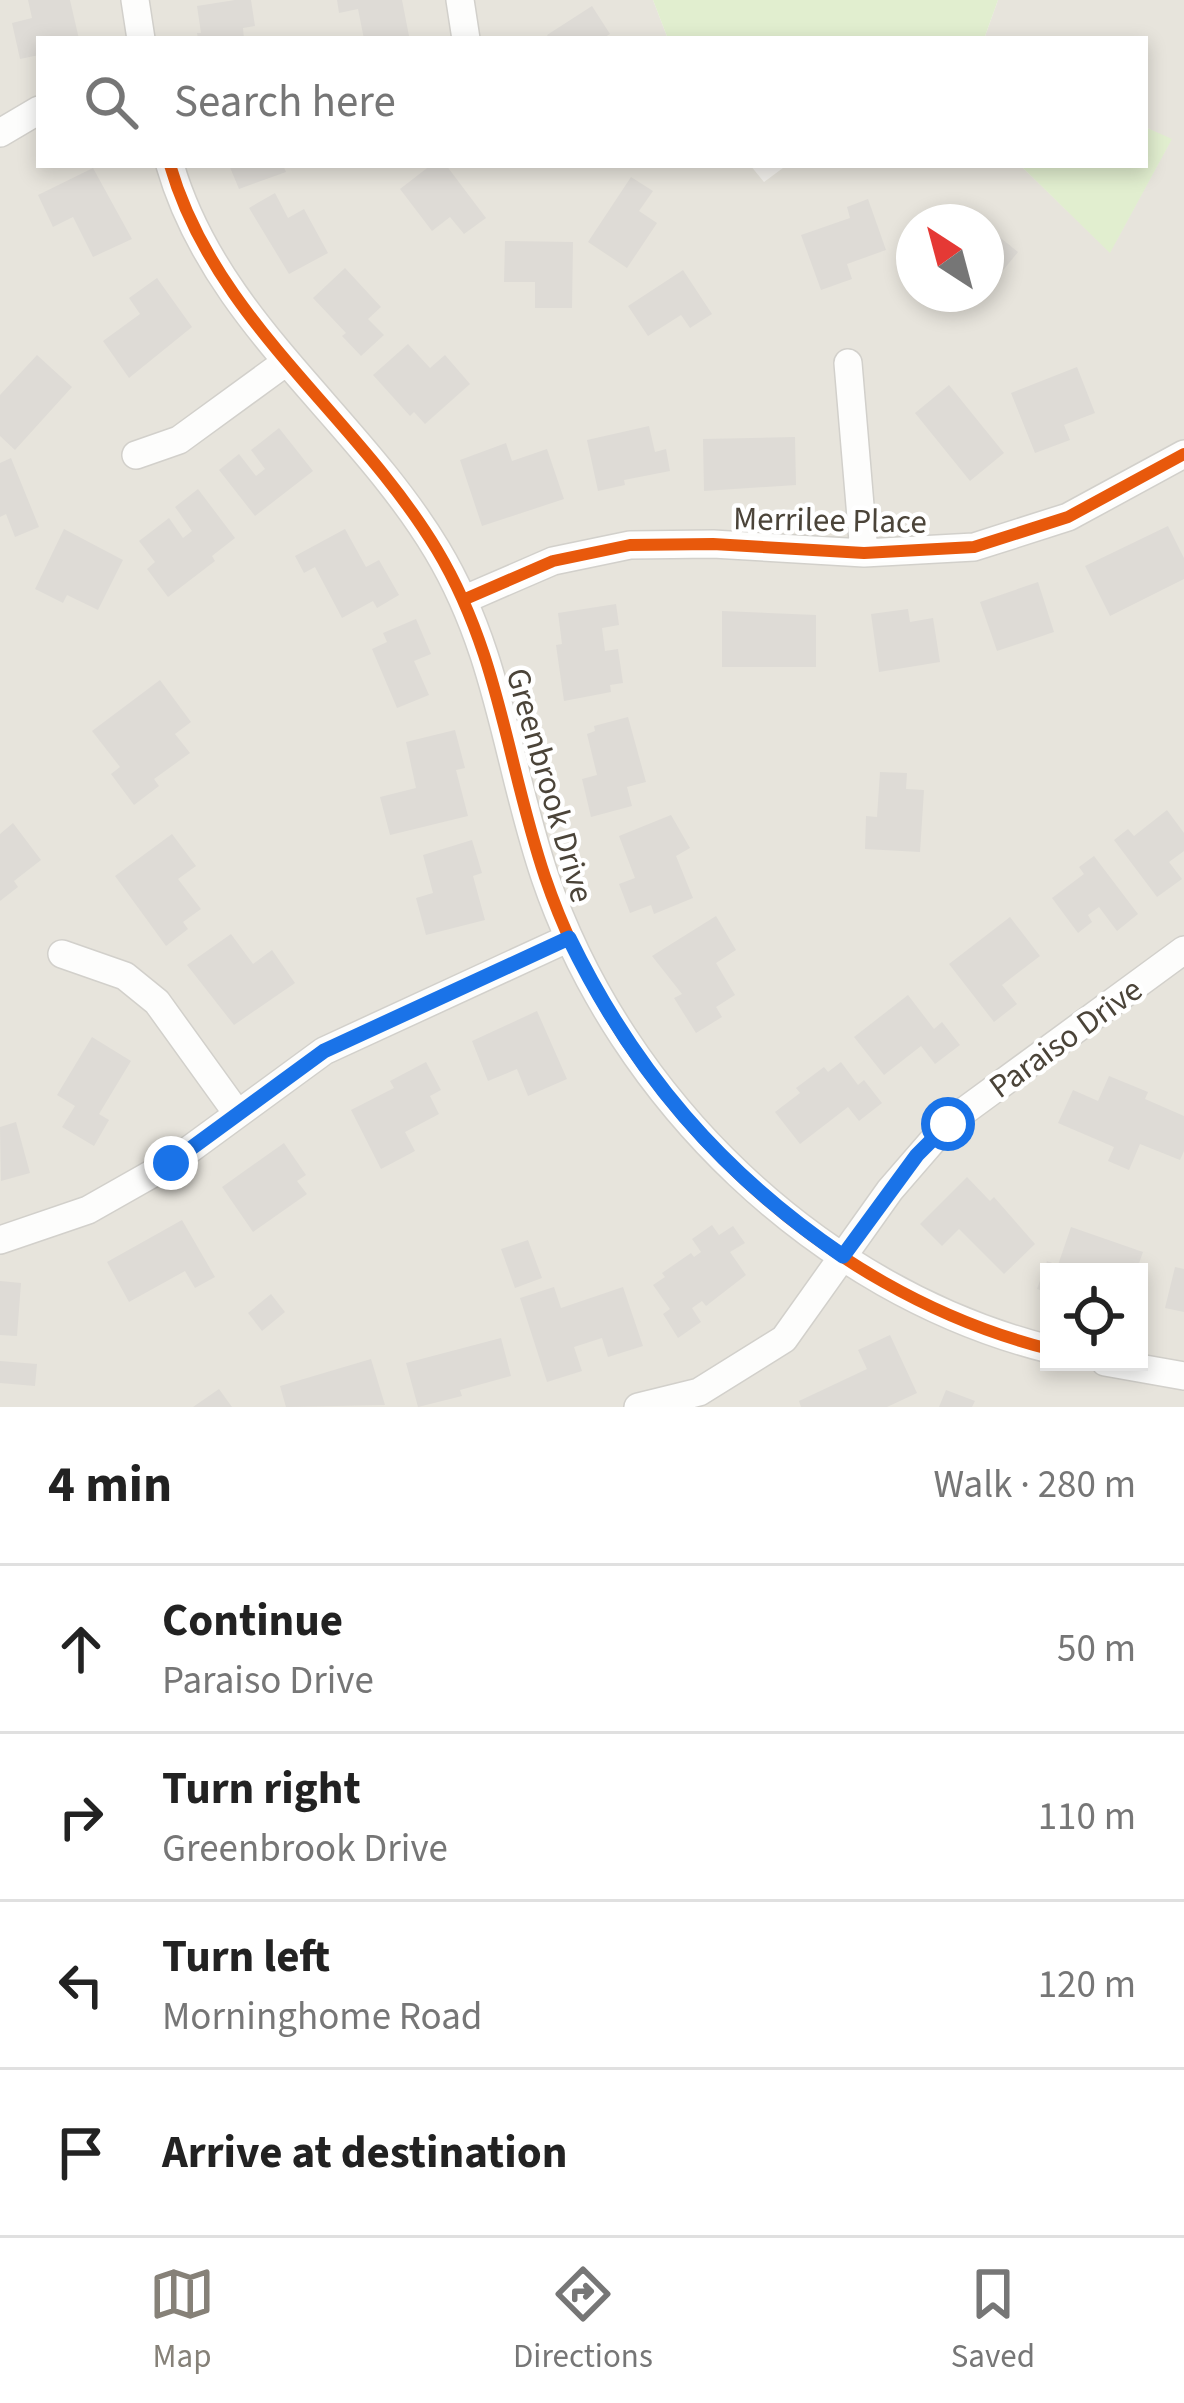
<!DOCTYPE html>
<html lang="en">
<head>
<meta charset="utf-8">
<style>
	body { margin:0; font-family:"Source Sans 3",sans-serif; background:#f2f2f2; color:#222 }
	.controls { position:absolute; right:36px; bottom:36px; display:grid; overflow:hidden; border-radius:0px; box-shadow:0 6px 18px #0003 }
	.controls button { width:108px; height:108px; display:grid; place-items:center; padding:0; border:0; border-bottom:3px solid #e0e0e0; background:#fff; color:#222; font:60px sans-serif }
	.compass { position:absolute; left:896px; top:204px; width:108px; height:108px; border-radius:50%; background:#fff; box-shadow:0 6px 18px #0003; rotate:324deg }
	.stop { position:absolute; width:36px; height:36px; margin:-27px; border:9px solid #1a73e8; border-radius:50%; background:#fff }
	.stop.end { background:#1a73e8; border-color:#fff; box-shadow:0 3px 12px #0008 }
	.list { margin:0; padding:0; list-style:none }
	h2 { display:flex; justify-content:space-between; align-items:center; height:156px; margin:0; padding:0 48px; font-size:51px }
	h2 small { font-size:39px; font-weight:400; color:#767676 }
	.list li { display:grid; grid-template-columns:78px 1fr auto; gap:36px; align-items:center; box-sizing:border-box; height:168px; padding:0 48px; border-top:3px solid #e0e0e0 }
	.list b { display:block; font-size:45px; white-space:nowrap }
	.list p { margin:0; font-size:39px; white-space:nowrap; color:#767676 }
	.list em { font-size:39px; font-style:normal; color:#767676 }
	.icon { flex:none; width:66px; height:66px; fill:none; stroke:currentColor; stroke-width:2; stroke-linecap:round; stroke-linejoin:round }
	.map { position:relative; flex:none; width:1184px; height:1407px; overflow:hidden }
	.search { position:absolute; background:#fff; box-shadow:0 6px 18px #0003; left:36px; right:36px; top:36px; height:132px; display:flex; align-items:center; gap:30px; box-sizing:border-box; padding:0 42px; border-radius:0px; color:#767676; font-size:45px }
	.sheet { height:828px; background:#fff }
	nav { display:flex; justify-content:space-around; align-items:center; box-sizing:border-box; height:168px; border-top:3px solid #e0e0e0; background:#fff; font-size:33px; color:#767676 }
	nav a { display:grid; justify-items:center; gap:6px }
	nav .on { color:#868178 }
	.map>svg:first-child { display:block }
</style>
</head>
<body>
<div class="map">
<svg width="1184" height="1407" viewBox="0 0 1184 1407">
	<rect width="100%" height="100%" fill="#f4f2ee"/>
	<!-- residential -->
	<path fill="#e7e4dc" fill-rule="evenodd" d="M0,0h653l15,39h-629v126h711l14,17 23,-17h233l90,87 61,-112 -26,-13v-88h-161l14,-39h186v1407h-1184zM914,222h72v72h-72zM1049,1272h90v90h-90z"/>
	<!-- green -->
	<path fill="#e1eecf" d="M653,0h345l-14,39h-316z
		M1145,127l27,12 -62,114 -90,-88h125z"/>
	<!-- building -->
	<path fill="#dedbd6" d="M28,0h42l9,39h-40v16l-19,4 -8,-36 20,-5z
		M235,0h16l4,26 -12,2 1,11h-46l-1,-6h4l-4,-27z
		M337,0h65l7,36 -45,3 -6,-30 -19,4z
		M592,6l18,28 -8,5h-53l-2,-4z
		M229,165h54l3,7 -47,17z
		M431,165h15l40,53 -22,16 -14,-17 -18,14 -32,-42z
		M93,168l39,71 -39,18 -20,-40 -20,10 -15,-32z
		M631,177l22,14 -14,20 18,12 -30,45 -39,-26z
		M275,193l13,25 16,-9 24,44 -39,21 -40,-66z
		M868,199l18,51 -39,14 5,15 -31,11 -20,-55 49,-17 -3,-11z
		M986,226l32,26 -32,39z
		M505,241l68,1 -1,66h-37v-26h-31z
		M345,268l36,39 -13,12 16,16 -23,21 -19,-20 4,-3 -33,-35z
		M683,270l29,44 -22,14 -9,-13 -33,21 -20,-30z
		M157,278l35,49 -63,51 -26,-37 37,-27 -11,-16z
		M408,344l22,24 15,-13 25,29 -45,40 -11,-12 -4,4 -37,-41z
		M37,355l35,32 -57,63 -15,-14v-41z
		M1077,367l18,46 -31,12 6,15 -35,13 -24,-60z
		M949,385l55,68 -34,28 -55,-68z
		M649,426l6,26 11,-3 4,22 -46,9 1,5 -27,6 -11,-51z
		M279,428l34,43 -58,45 -36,-46 20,-16 17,22 9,-7 -14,-19z
		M795,437l1,48 -92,6 -1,-52z
		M506,443l6,18 35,-12 17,50 -82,27 -22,-66z
		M11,458l28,69 -24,10 -9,-23 -6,3v-54z
		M198,489l37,49 -23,18 3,5 -47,36 -21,-28 8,-7 -16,-21 30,-23 14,20 9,-7 -17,-24z
		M1168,526l16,32v21l-74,37 -25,-50z
		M64,529l59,31 -25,50 -31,-15 -4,8 -28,-14z
		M345,529l21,38 13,-7 20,35 -22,13 -4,-7 -31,17 -27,-51 -11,6 -9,-17z
		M1038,582l16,50 -57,19 -17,-49z
		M616,604l3,21 -17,3 3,23 13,-2 5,34 -13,2 1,7 -47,9 -8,-56 6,-1 -4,-31z
		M908,609l2,13 23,-4 7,44 -61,10 -8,-58z
		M722,611l94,4v52h-94z
		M416,619l15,35 -17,7 15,34 -32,13 -25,-59 15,-7 -4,-9z
		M160,680l31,42 -16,12 15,19 -36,26 5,7 -25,19 -23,-31 9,-7 -28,-36z
		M628,717l18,65 -19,5 5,19 -41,11 -9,-38 15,-4 -10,-41 8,-3 -1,-5z
		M455,730l10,38 -9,2 12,46 -78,19 -10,-38 36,-9 -10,-46z
		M880,772l27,1 -1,16 18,1 -4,62 -55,-3 1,-33 11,1z
		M1167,810l17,23v18l-15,11 13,17 -25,18 -43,-57 14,-11 6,7z
		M671,815l19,33 -14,8 17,42 -39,16 -3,-9 -21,8 -11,-29 16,-6 -16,-42z
		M13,823l28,37 -27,21 4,6 -18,14v-67z
		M172,834l24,32 -18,13 23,30 -18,13 5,7 -22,17 -51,-70z
		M472,840l10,33 -9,3 12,44 -59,15 -10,-37 17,-5 -10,-38z
		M1094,856l44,58 -21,17 -18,-24 -11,8 4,7 -14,11 -26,-35 32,-24 -5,-7z
		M716,916l20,34 -20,13 19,32 -19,12 6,10 -26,16 -22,-35 8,-4 -30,-38z
		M1010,917l30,39 -38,29 15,19 -23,18 -45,-58z
		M231,934l22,30 19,-14 23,33 -61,42 -47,-60z
		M908,995l26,34 8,-7 18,23 -25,19 -14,-18 -37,29 -30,-38z
		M537,1011l30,68 -39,17 -11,-27 -29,12 -16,-40z
		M92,1037l39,24 -32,53 10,6 -15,26 -32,-19 13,-21 -18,-11z
		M426,1062l15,28 -11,6 9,18 -34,18 10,19 -34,18 -30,-59 43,-22 -4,-7z
		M841,1062l17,23 6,-5 18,23 -23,18 -11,-14 -48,37 -25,-32 25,-19 -4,-5 28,-21 4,5z
		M1109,1076l39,16 -3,7 39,17v35l-4,9 -40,-16 -11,26 -21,-9 6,-14 -56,-24 15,-33 25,11z
		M16,1122l14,51 -29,8 -1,-54z
		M284,1143l22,32 -9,6 10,13 -54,38 -31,-45z
		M967,1177l23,24 4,-4 41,47 -31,30 -45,-45 -17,17 -22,-22z
		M182,1220l33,57 -20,11 -10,-17 -56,31 -22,-40z
		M712,1225l7,10 14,-9 12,17 -15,9 16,23 -40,31 -4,-5 -10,7 9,14 -23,16 -15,-24 7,-5 -17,-24 12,-8 -3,-4 29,-20 3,4 7,-5 -9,-13z
		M1071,1227l72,25 -7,20h-87v21l-12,-4 10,-28 11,4z
		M528,1240l14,38 -27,10 -14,-39z
		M1175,1267l9,2v43l-19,-4z
		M0,1281l21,2 -4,53 -17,-1z
		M554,1287l7,21 62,-21 20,59 -35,11 -6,-19 -28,9 8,24 -35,11 -27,-84z
		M271,1294l14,18 -23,19 -14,-18z
		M890,1335l27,58 -30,14h-86l-2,-6 68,-32 -9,-19z
		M501,1338l10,38 -51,14 2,6 -44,11 -12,-44z
		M371,1359l14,46 -99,2 -6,-21z
		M0,1361l37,3 -2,22 -35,-3z
		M219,1389l13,18h-39z
		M946,1390l29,11 -3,6h-33z"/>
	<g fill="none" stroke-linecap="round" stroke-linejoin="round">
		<!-- minor casing -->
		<g stroke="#d2d0cb" stroke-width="30">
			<path id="minor" d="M135,0l6,39
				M460,0l6,39
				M0,133l39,-23
				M170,165c45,156 186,250 267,385 63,105 70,215 108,327 76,223 274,414 504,472
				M848,363l16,190
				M136,455l43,-15 107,-78
				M463,600l90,-39 77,-16 83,-1 151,9 110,-6 94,-30 116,-63
				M62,954l63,22 32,26 80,111
				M0,1240l88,-30 83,-47 153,-112 245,-113
				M1105,1362l79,14
				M638,1407l61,-15 85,-53 106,-149 58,-67 236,-173"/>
		</g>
		<!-- minor -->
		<use href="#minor" stroke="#fdfdfc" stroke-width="27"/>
		<!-- cycleway casing -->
		<g stroke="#fff" stroke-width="20">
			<path id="cycleway" d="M170,165c45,156 186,250 267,385 63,105 70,215 108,327 76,223 274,414 504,472
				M463,600l90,-39 77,-16 83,-1 151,9 110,-6 94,-30 116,-63"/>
		</g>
		<!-- cycleway -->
		<use href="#cycleway" stroke="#e8590c" stroke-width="12"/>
	</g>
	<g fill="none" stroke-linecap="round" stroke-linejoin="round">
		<!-- route -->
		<path stroke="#1a73e8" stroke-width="15" d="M171,1163l153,-112 245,-113c65,134 152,235 274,318l74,-101 31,-31"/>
	</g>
	<g text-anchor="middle" stroke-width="9" stroke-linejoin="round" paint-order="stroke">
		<!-- street labels -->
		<g font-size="33" fill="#4b4439" stroke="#fff">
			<text transform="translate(830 519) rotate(1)" y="12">Merrilee Place</text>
			<text transform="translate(551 785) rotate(74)" y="12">Greenbrook Drive</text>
			<text transform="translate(1065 1037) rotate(-36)" y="12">Paraiso Drive</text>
		</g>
	</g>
</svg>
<div class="controls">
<button><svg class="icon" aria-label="locate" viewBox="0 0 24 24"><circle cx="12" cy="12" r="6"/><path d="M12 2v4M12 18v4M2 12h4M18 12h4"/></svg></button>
</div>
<svg class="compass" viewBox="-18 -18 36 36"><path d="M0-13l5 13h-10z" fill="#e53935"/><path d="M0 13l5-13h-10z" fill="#767676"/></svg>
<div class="stop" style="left:948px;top:1124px"></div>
<div class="stop end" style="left:171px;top:1163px"></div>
<div class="search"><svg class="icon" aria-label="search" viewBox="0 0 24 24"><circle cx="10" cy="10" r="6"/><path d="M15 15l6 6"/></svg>Search here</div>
</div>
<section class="sheet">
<h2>4 min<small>Walk · 280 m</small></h2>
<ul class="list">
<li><svg class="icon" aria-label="ahead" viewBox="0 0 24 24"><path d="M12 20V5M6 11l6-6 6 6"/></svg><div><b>Continue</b><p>Paraiso Drive</p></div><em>50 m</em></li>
<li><svg class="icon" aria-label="right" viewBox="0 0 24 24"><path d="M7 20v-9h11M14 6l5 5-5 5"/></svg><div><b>Turn right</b><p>Greenbrook Drive</p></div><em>110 m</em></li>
<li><svg class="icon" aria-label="left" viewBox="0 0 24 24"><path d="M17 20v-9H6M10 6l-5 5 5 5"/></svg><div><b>Turn left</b><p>Morninghome Road</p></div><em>120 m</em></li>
<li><svg class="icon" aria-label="arrive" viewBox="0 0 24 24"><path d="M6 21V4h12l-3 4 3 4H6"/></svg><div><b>Arrive at destination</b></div></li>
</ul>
</section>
<nav>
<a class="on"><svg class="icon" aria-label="map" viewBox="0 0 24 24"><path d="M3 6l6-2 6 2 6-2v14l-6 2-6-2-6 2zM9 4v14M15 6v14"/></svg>Map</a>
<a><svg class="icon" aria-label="directions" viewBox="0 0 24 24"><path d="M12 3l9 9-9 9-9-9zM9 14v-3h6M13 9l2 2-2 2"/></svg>Directions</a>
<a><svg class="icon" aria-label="saved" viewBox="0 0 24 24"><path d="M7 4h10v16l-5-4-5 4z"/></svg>Saved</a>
</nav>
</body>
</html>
